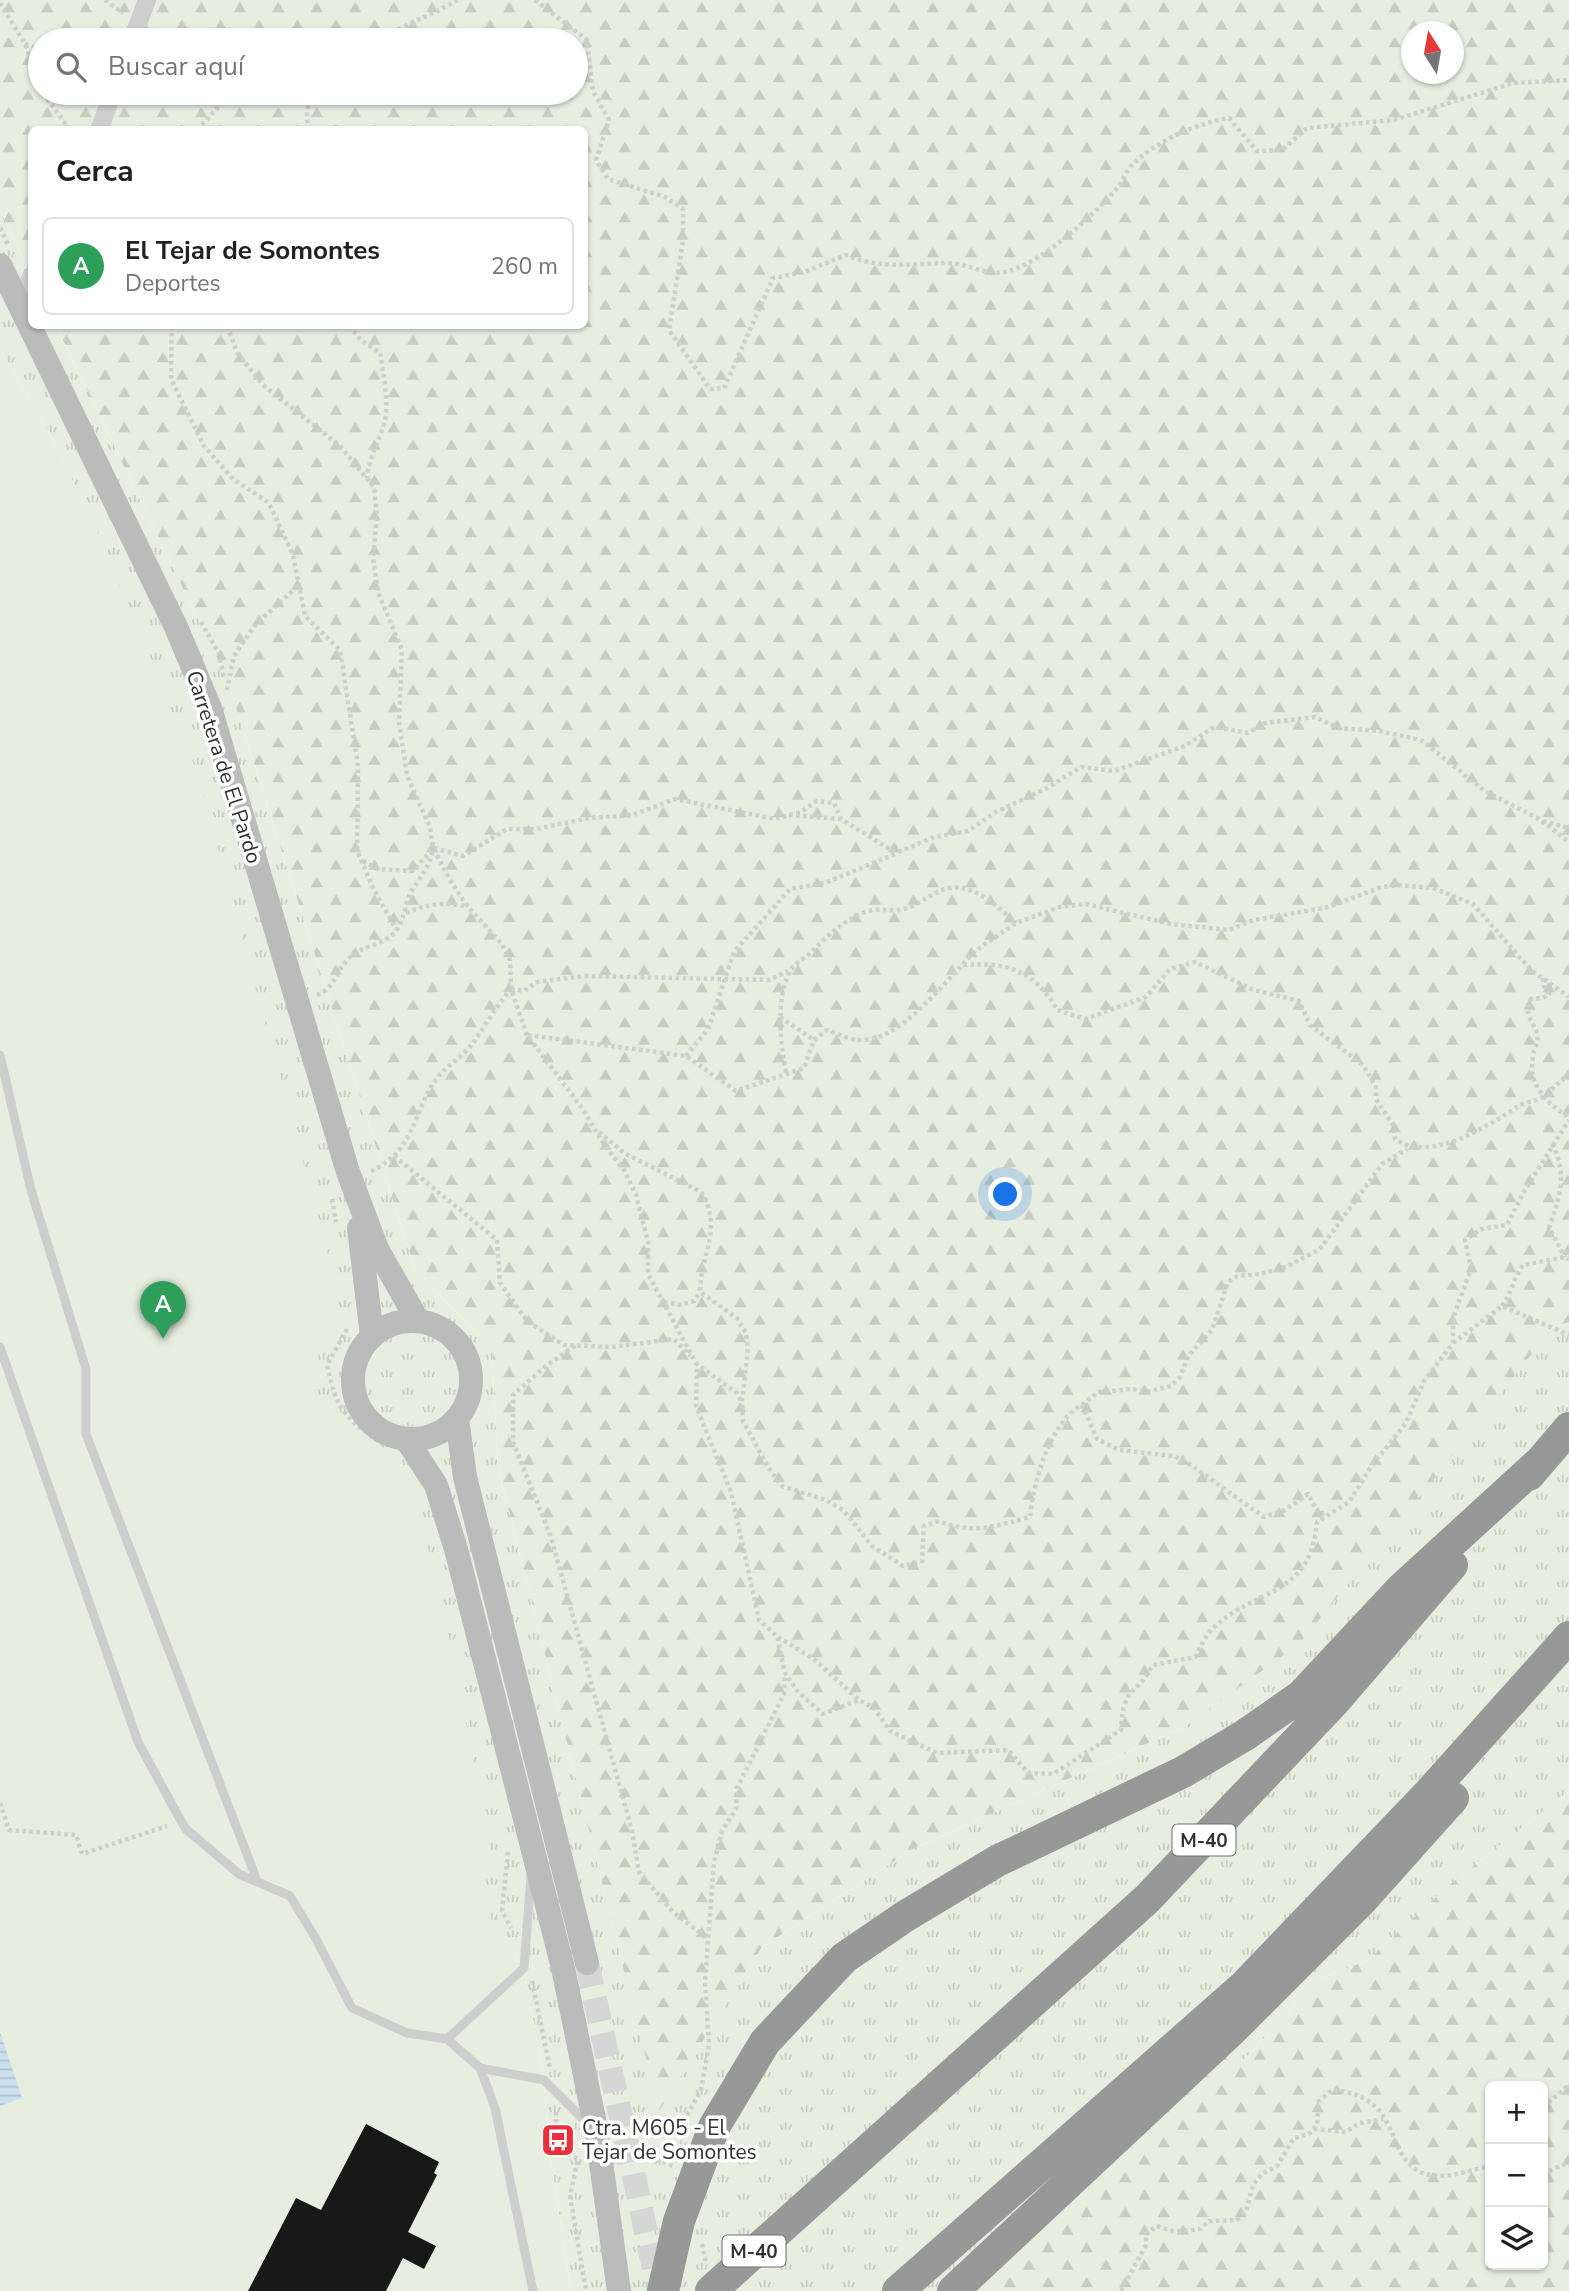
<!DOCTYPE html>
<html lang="es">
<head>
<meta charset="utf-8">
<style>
	body { margin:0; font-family:"Nunito Sans",sans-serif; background:#f6f6f6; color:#202124 }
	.controls { position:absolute; right:21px; bottom:21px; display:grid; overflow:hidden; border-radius:10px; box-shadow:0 2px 5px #0004 }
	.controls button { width:63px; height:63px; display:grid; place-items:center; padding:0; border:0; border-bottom:2px solid #e0e0e0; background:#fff; color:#202124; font:35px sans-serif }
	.compass { position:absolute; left:1401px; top:21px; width:63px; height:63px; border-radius:50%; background:#fff; box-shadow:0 2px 5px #0004; rotate:349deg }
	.you { position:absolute; left:1006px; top:1195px; width:24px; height:24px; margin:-18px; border:5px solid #fff; border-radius:50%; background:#1a73e8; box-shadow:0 0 0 10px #1a73e833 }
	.badge { display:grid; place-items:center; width:46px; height:46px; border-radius:50%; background:#7c3aed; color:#fff; font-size:23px; font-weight:700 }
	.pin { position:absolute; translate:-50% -58px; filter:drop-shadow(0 2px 4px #0008) }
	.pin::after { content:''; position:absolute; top:37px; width:24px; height:21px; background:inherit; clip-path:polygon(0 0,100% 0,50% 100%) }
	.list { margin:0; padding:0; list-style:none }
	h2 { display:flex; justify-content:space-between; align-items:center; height:91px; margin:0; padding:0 28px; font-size:30px }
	h2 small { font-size:23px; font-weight:400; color:#757577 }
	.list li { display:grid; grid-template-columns:46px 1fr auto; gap:21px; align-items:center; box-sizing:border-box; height:98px; margin:0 14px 14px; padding:0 14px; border:2px solid #e0e0e0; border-radius:10px }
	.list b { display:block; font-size:26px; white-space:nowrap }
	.list p { margin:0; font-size:23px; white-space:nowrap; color:#757577 }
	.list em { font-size:23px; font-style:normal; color:#757577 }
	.icon { flex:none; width:38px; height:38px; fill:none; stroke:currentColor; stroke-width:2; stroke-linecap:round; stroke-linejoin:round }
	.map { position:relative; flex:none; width:1569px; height:2291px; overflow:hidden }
	.search { position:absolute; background:#fff; box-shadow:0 2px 5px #0004; left:28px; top:28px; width:560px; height:77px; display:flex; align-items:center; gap:18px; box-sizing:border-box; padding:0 24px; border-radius:38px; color:#757577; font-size:26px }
	.panel { position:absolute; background:#fff; box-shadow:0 2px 5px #0004; left:28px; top:126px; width:560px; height:203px; border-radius:10px }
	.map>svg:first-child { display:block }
</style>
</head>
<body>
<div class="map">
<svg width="1569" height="2291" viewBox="0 0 1569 2291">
	<defs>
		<pattern id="grass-tufts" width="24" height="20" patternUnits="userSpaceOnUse" patternTransform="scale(1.75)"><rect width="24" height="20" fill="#e7eedf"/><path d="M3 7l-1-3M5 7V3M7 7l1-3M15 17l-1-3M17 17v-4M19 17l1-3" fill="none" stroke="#c7cdc0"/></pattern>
		<pattern id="forest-firs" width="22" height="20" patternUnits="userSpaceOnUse" patternTransform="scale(1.75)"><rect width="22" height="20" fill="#e7eedf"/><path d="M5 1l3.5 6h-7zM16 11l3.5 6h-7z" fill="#c7cdc0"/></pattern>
		<pattern id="water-rules" width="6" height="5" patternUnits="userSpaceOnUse" patternTransform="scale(1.75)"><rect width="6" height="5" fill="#cbe0ee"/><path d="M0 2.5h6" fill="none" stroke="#afc1cd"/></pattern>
	</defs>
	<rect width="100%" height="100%" fill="#fff"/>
	<!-- grass -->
	<path fill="url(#grass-tufts)" d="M0,210l31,65 1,51h24l171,353 188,590 77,81 6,117 161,643 103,-163 151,-98 273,-123 366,-398 17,-6v469l-120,94 -81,75 -49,19 -80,86 -13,-11 -247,237h-408l-23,-150 -4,-61 -20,-112 -10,-13 -79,60 -435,-1664 87,160 -33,-69 -54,-93z"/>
	<!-- forest -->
	<path fill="url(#forest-firs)" fill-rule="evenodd" d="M0,0h1569v1322l-17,6 -125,160 -128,156 -113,82 -273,123 -151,98 -103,164 -161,-644 -6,-117 -77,-81 -188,-590 -171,-353h528v-196h-552l-1,145 -31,-65zM1412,32h42v42h-42zM40,40h536v53h-536z
		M1569,1791v500h-592l249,-238 14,11 79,-85 49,-19 81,-75zM1490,2086h53v179h-53z"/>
	<!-- green -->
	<path fill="#e7eedf" d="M0,349l54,93 43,89 100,241 139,512 1,32 -23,46 4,39 21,33 49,31 28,32 32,134 42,214 -6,56 6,23 34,44 20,112 4,61 23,150h-571z"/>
	<!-- water -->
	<path fill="url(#water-rules)" d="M0,2032l22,66 -22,8z"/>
	<!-- building -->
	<path fill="#181818" d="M366,2124l73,38 -5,11 3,2 -29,57 28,14 -12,23 -21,-11 -17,33h-138l48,-93 25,12z"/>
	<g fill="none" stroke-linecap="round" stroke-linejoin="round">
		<!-- secondary-tunnel -->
		<path stroke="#d6d6d6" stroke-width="24" stroke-dasharray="24 12" stroke-linecap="butt" d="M587,1963l72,328"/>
		<!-- path -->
		<path stroke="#cecece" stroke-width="4.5" stroke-dasharray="3.5 3.5" stroke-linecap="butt" d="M105,0l18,13
			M535,0l52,40 6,51 16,29 -13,40 12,19 57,18 18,12v32l-14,89 41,59 14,-1 49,-110 31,-6 42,-17c31,14 65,9 99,8 24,-1 42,16 67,7 32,-10 78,-52 101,-77 9,-8 12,-22 21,-30 26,-24 61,-39 95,-45l28,33 25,-1 25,-22 87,-8 119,-37 56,-3
			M0,3l25,41 15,41
			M156,29l7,11
			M380,40c25,-16 52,-25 78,-40
			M25,44l15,5
			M43,93l27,37
			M291,93h20
			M197,130l23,-25 3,-12
			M308,130l-1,-17 4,-20
			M0,228l9,18
			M172,326l-1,53 33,67 29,33 36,24 24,52 12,61 35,34 18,116 -1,84 16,38 23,41
			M227,326l11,28 25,31 77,61 34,41 3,28 -4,43 5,34 24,58 -3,72 8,54 23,51 3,21 17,32 18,27 34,37 8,16 1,29 16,46 55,73 23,38 19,24 12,25 12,47v32l49,91 -1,41 35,86 28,128 18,16 8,37 12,18 26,23 36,-14 15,8 16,23 47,22 71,-3 20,23 25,1 68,-44c2,-46 14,-32 32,-65l42,-8c5,-8 10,-21 17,-28 45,-43 98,-30 105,-107l32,-20 24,-38 33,-41 18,-42 29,-38v-25l18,-49 -6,-29 16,-11 26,-4 18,-35 44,-70
			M349,326l12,14 19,13c3,20 9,47 5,67 -5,21 -16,36 -18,58
			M201,622l18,32 5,24
			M227,690l7,-34 21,-31 43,-39
			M789,815l52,4
			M1543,821l26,7
			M434,848l29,8 44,-27h28l55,-11 43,-3 42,-16 100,20 26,-7 16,-11 17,2 7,16 55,34 38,-16 34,-6 28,-19 51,-24 34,-21 33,4 71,-25 29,-19 34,6 17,-10 50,-6 23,11 42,3 41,9 64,51 54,28 30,23
			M363,861l14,8 35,2 21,-22
			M406,913c22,-9 39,-12 62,-6
			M963,964l12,-13 41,-28 44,-16 26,-3 85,20 58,6 25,-10 75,-13 52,-20 17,-2 35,3 40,16 58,66 38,27
			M1543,978l1,8 5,8 -6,4 -12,1c-9,15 3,23 6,35 2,9 -3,14 -4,22 -6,30 14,46 36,62
			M511,989l13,2 13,-9 47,-6 185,4 19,-9
			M317,995c18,-7 19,-24 31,-36 11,-12 30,-13 43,-23 14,-12 12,-29 20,-44 9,-15 19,-25 22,-43
			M780,1017l34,23
			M528,1035l158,21 50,35 68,-23 10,-28 13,-10c10,3 22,10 32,10 39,2 79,-51 104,-75 43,-4 74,7 94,45l28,9 61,-22 24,-28 25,-7 59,28 45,11 11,24 53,40 13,22v12l17,26 2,14c37,25 91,-13 124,-33 7,-5 18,-4 25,-10 9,-7 15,-15 25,-21
			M686,1056l22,-27 26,-77 56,-63 35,-6 70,-29
			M786,1072c-6,-28 -10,-72 3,-99 3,-8 13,-13 19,-18 19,-18 34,-35 60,-44 11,-3 24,1 36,-2 15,-4 25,-14 38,-19 28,-11 55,16 74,33
			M599,1132l25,21 77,39c23,36 -1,62 -1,100l37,26 9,15 2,15 -6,54 1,19 25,46 14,19 44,14 18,11 28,35 31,20 19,-5 2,-35 15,-5c33,14 58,5 91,-4 3,-34 20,-95 52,-112l15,34 22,11 55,6 17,9 73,52 21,-7 23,-16 11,20 8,-2
			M1552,1144c16,30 8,53 -3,84l16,29
			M394,1156l103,84 3,43 27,38 37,24 48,2 62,-8 16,17
			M371,1171c46,-21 41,-61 67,-94 10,-13 26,-21 35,-34 12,-17 23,-36 37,-53
			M332,1199l4,23
			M664,1302l17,3 13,-4 6,-9
			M1502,1306c10,-14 11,-27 21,-41l42,-8 4,3
			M347,1329l-20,36c10,47 19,54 57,80
			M1453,1343l49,-37 67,29
			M575,1346l-28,19 -34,30v47l38,95 81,294 7,41 34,40 34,26
			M695,1363l42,30 4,9
			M1082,1405l16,-13 35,-3 13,3 25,-6 9,-9 8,-21 24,-26 16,-48 9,-6 23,-2 26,-7 34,-18 62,-85 25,-15
			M778,1637l36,22 45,41
			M0,1803l9,27 67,5 6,19 85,-28
			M508,1852l-6,59 9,17
			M532,1981l18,88
			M1543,2107l26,-22
			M556,2112v36l22,11 -8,37 16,95
			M687,2115l14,-25 8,-46 -4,-62 9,-120 8,-31 14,-22 1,-21 47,-94 1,-20
			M1314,2129l32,3 14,-9 23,-4
			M622,2158l19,-3 33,11
			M1543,2174l26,-12
			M702,2244l4,19
			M1121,2291l25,-46v-11l11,-8 18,6 25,-3 9,-8 28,-1 9,-9 7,-26 10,-12 14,-7 17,-28 15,-4 8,-9 2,-24 14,-12c16,3 32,7 44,19 20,21 19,61 53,67 19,4 43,-6 60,-9"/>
		<!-- lane -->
		<path stroke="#cecece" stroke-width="9" d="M0,1055l31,135 55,179v65l170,444
			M0,1347l138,395 43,79 5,8 53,45 51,22 26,43 36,69 55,25 40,6 33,29 15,40 38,183
			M447,2039l77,-71 7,-92
			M480,2068l64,12 44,44"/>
		<!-- street -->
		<path stroke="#cecece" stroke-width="18" d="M132,40l15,-40
			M99,130l14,-37
			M18,303l14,-28"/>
		<!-- secondary -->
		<path stroke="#bbb" stroke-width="24" d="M0,265l176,362 34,81 138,464 29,77 41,72
			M359,1228l13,108
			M353 1380a59 59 0 1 1 118 0a59 59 0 1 1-118 0Z
			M457,1419l8,58 122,486
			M406,1439l30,46 20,64 107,419 34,166 22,157"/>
		<!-- highway -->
		<path stroke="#989898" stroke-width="32" d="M1529,1475l40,-47
			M663,2291l16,-70 35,-94 51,-85 79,-84 60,-41 93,-56 186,-89 62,-37 56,-39 101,-108 140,-128
			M711,2291l436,-392 186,-196 119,-138
			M898,2291l346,-305 186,-194 139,-155
			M953,2291l280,-262 128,-128 92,-103"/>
	</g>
	<!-- icons -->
	<defs>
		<g id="bus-square" transform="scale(1.75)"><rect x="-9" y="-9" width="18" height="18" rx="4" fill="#eb303d" stroke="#fff"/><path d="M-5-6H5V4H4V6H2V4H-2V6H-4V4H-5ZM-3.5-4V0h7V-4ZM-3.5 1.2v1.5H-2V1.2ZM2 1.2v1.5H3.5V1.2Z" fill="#fff"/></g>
	</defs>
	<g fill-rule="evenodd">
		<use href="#bus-square" x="558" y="2140"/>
	</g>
	<g text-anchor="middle" stroke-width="7" stroke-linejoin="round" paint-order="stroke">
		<!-- shield labels -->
		<g fill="#fff" stroke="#6f6f6f" stroke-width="2">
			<rect x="1172.5" y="1824.5" width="63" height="31" rx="5"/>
			<rect x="722.5" y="2235.5" width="63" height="31" rx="5"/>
		</g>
		<g font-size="19" font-weight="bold" fill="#313131">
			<text x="1204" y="1847">M-40</text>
			<text x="754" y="2258">M-40</text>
		</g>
		<!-- street labels -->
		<g font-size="21" fill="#313131" stroke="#fff">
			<text transform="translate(224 767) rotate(72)" y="7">Carretera de El Pardo</text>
		</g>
		<!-- poi labels -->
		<g font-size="21" fill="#313131" stroke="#fff" text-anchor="start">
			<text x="582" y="2135">Ctra. M605 - El<tspan x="582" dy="24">Tejar de Somontes</tspan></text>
		</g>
	</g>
</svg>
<div class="controls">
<button>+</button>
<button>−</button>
<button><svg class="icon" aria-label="layers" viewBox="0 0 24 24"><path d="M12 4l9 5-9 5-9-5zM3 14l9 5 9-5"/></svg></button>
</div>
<svg class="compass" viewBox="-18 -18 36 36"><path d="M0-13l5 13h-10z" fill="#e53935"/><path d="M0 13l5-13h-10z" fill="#757577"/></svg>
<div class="you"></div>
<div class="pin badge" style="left:163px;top:1339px;background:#2e9e5b">A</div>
<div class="search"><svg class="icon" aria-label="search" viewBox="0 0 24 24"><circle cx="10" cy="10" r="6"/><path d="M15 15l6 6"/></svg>Buscar aquí</div>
<section class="panel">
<h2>Cerca<small></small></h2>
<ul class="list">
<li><span class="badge" style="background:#2e9e5b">A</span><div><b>El Tejar de Somontes</b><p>Deportes</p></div><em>260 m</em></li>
</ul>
</section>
</div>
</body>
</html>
